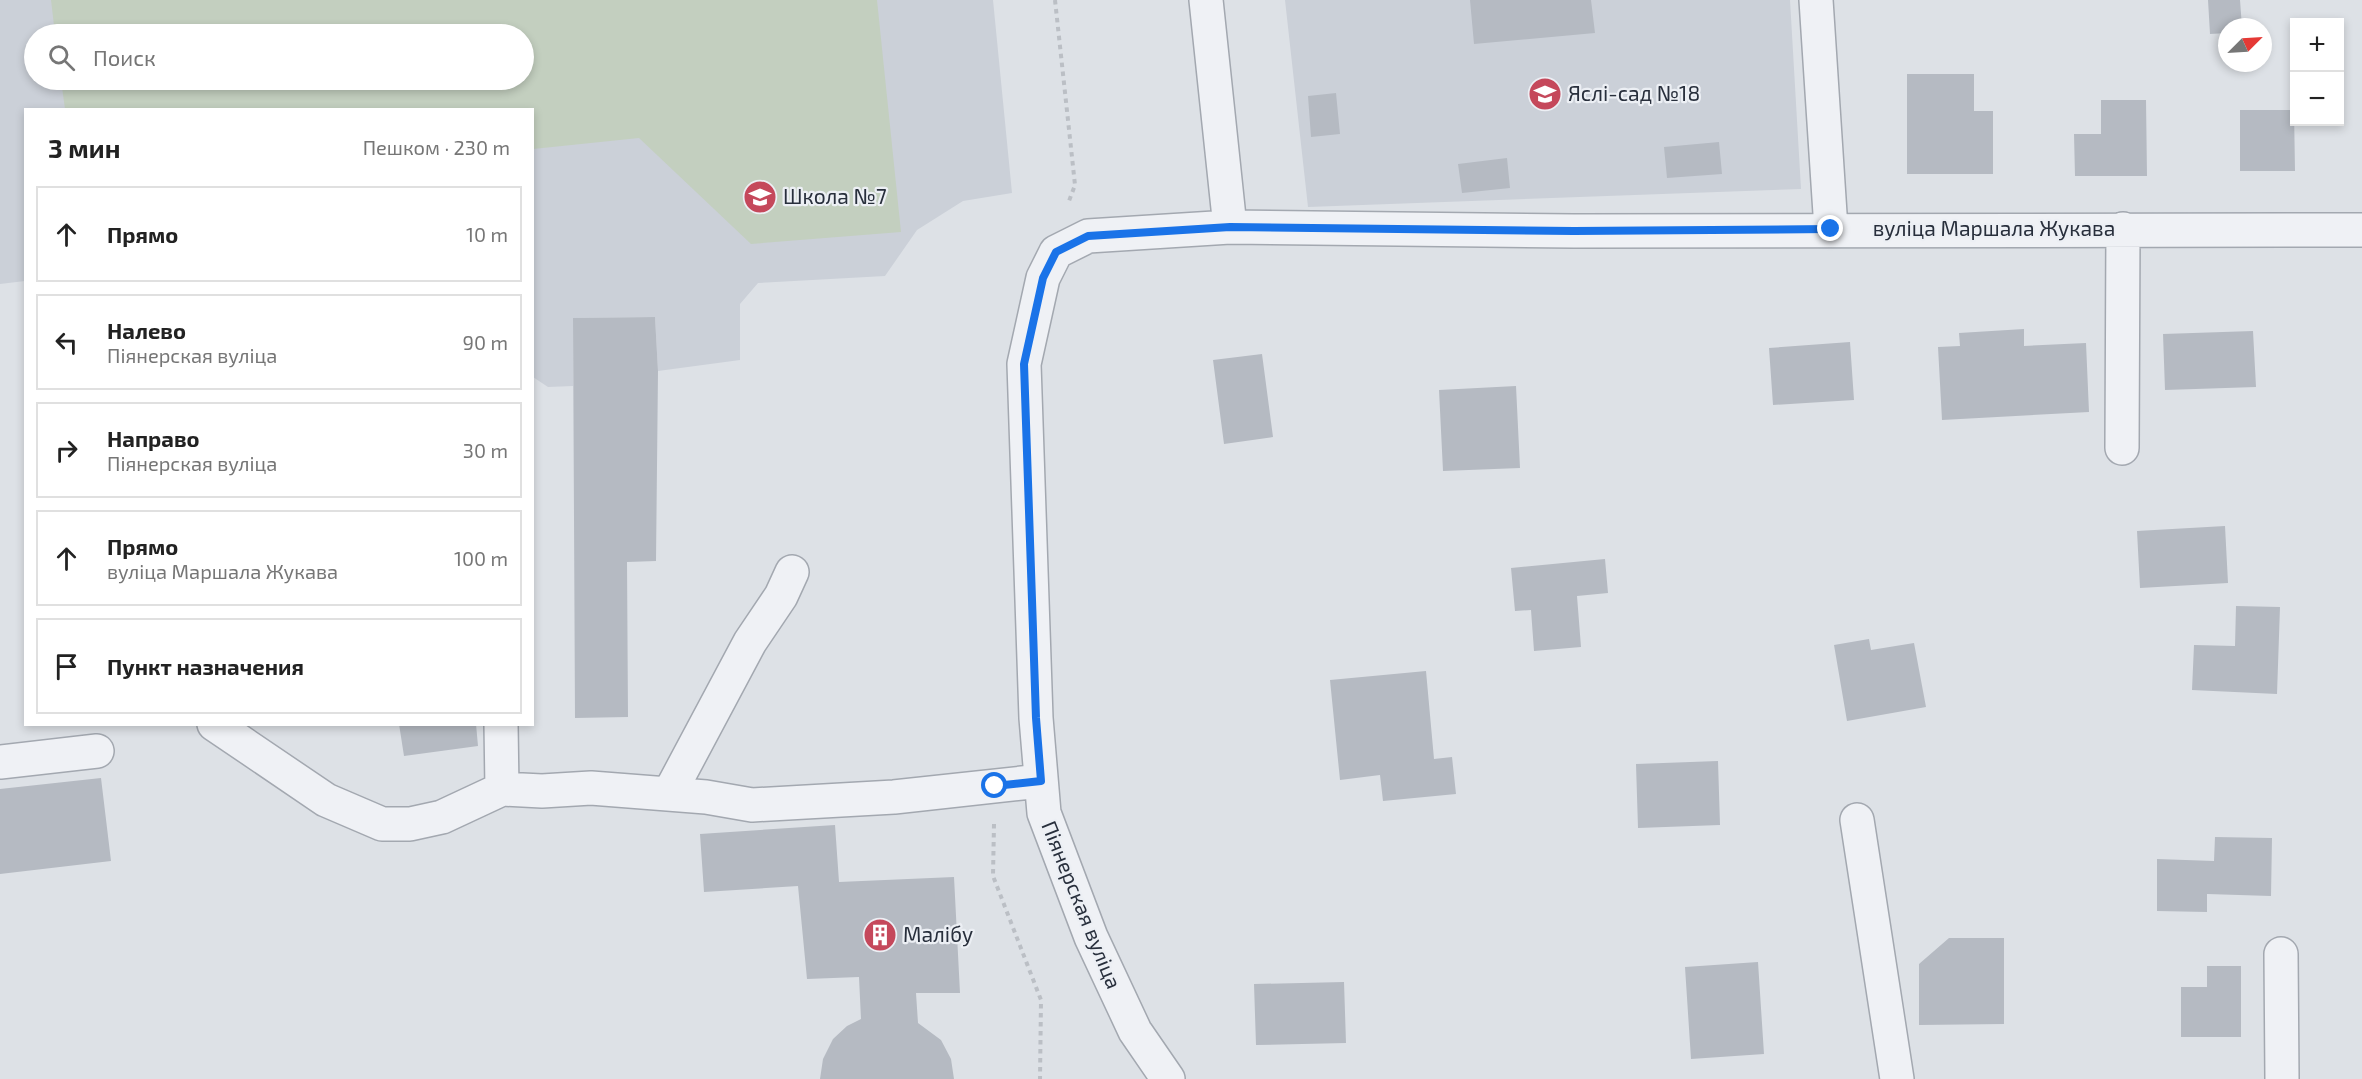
<!DOCTYPE html>
<html lang="ru">
<head>
<meta charset="utf-8">
<style>
	body { margin:0; font-family:"Exo 2",sans-serif; background:#f6f6f6; color:#222 }
	.controls { position:absolute; right:18px; top:18px; display:grid; overflow:hidden; border-radius:0px; box-shadow:0 3px 9px #0003 }
	.controls button { width:54px; height:54px; display:grid; place-items:center; padding:0; border:0; border-bottom:2px solid #e0e0e0; background:#fff; color:#222; font:30px sans-serif }
	.compass { position:absolute; left:2218px; top:18px; width:54px; height:54px; border-radius:50%; background:#fff; box-shadow:0 3px 9px #0003; rotate:66deg }
	.stop { position:absolute; width:18px; height:18px; margin:-14px; border:4px solid #1a73e8; border-radius:50%; background:#fff }
	.stop.end { background:#1a73e8; border-color:#fff; box-shadow:0 2px 6px #0008 }
	.list { margin:0; padding:0; list-style:none }
	h2 { display:flex; justify-content:space-between; align-items:center; height:78px; margin:0; padding:0 24px; font-size:26px }
	h2 small { font-size:20px; font-weight:400; color:#767676 }
	.list li { display:grid; grid-template-columns:39px 1fr auto; gap:18px; align-items:center; box-sizing:border-box; height:96px; margin:0 12px 12px; padding:0 12px; border:2px solid #e0e0e0; border-radius:0px }
	.list b { display:block; font-size:22px; white-space:nowrap }
	.list p { margin:0; font-size:20px; white-space:nowrap; color:#767676 }
	.list em { font-size:20px; font-style:normal; color:#767676 }
	.icon { flex:none; width:33px; height:33px; fill:none; stroke:currentColor; stroke-width:2; stroke-linecap:round; stroke-linejoin:round }
	.map { position:relative; flex:none; width:2362px; height:1079px; overflow:hidden }
	.search { position:absolute; background:#fff; box-shadow:0 3px 9px #0003; left:24px; top:24px; width:510px; height:66px; display:flex; align-items:center; gap:15px; box-sizing:border-box; padding:0 21px; border-radius:33px; color:#767676; font-size:22px }
	.panel { position:absolute; background:#fff; box-shadow:0 3px 9px #0003; left:24px; top:108px; width:510px; height:618px; border-radius:0px }
	.map>svg:first-child { display:block }
</style>
</head>
<body>
<div class="map">
<svg width="2362" height="1079" viewBox="0 0 2362 1079">
	<rect width="100%" height="100%" fill="#dde1e6"/>
	<!-- built -->
	<path fill="#cbd0d8" fill-rule="evenodd" d="M0,0h993l19,193 -49,8 -46,29 -32,46 -127,7 -18,21v56l-82,11 -3,-54 -82,1v68l-25,1 -15,-10 -1,-267h-506l-1,171 -25,3zM34,34h490v46h-490z
		M1285,0h505l11,189 -493,18z"/>
	<!-- green -->
	<path fill="#c3cfbf" d="M51,0h826l24,232 -150,12 -112,-106 -106,11 -1,-39 -467,-1 -4,-29h463v-46h-469z"/>
	<!-- building -->
	<path fill="#b5bac2" d="M1470,0h121l4,33 -121,11z
		M2208,0h32l2,27h-15v6l-17,1z
		M1907,74h67v37h19v63h-86z
		M1336,93l4,41 -29,3 -3,-41z
		M2101,100h45l1,76h-72l-1,-42h27z
		M2240,110h54l1,61h-55z
		M1719,142l3,32 -55,4 -3,-31z
		M1507,158l3,30 -48,5 -4,-29z
		M655,317l3,54 -2,190 -29,1 1,155 -53,1 -2,-400z
		M2024,329v17l62,-3 3,69 -147,8 -4,-73 22,-1 -1,-13z
		M2253,331l3,56 -91,3 -2,-56z
		M1850,342l4,58 -81,5 -4,-57z
		M1262,354l11,83 -49,7 -11,-84z
		M1516,386l4,82 -77,3 -4,-81z
		M2225,526l3,57 -88,5 -3,-57z
		M1605,559l3,34 -31,3 4,51 -47,4 -3,-41 -16,1 -4,-43z
		M2236,606l44,1 -3,87 -85,-4 2,-45 41,1z
		M1869,639l2,11 43,-7 12,64 -79,14 -13,-76z
		M1426,671l8,88 18,-2 4,37 -73,7 -3,-26 -40,5 -10,-100z
		M399,724h77l2,22 -74,10z
		M1718,761l2,64 -82,3 -2,-64z
		M101,778l10,83 -111,13v-85z
		M835,825l4,57 115,-5 6,116h-44l2,30 23,17 10,19 3,20h-134l3,-20 10,-20 14,-13 14,-7 -2,-42 -52,2 -9,-93 -94,6 -4,-58z
		M2215,837l57,1 -1,58 -64,-2v18l-50,-1v-52l57,2z
		M1949,938h55v86l-85,1v-61z
		M1758,962l6,92 -73,5 -6,-92z
		M2207,966h34v71h-60v-50h26z
		M1344,982l2,61 -90,2 -2,-61z"/>
	<g fill="none" stroke-linecap="round" stroke-linejoin="round">
		<!-- minor casing -->
		<g stroke="#a3a8b0" stroke-width="36">
			<path id="minor" d="M1206,0l24,227
				M1816,0l15,229
				M2122,448l1,-219
				M214,724l112,76 56,24h28l32,-7 60,-28 40,2 49,-3 115,9 46,8 142,-8 147,-16
				M501,724l1,65
				M0,762l97,-11
				M669,794l81,-152 31,-46 11,-24
				M1857,820l40,259
				M2281,954l1,125
				M1168,1079l-33,-48 -44,-94 -47,-124 -8,-95 -12,-354 19,-86 13,-26 32,-16 142,-9 344,4 788,-1"/>
		</g>
		<!-- path -->
		<path stroke="#bbbfc5" stroke-width="4" stroke-dasharray="4.5 4.5" stroke-linecap="butt" d="M1055,0l20,185 -6,16
			M994,824l-1,52 48,124 -1,79"/>
		<!-- minor -->
		<use href="#minor" stroke="#eff1f5" stroke-width="33"/>
	</g>
	<g fill="none" stroke-linecap="round" stroke-linejoin="round">
		<!-- route -->
		<path stroke="#1a73e8" stroke-width="8" d="M995,786l46,-5 -5,-63 -12,-354 19,-86 13,-26 32,-16 142,-9 344,4 257,-2"/>
	</g>
	<!-- icons -->
	<defs>
		<g id="school-disc" transform="scale(1.725)"><circle r="9.5" fill="#c5485b" stroke="#eceff4"/><path d="M0-5L7-2L0 1L-7-2ZM-4 1L0 2.5L4 1V4Q0 6-4 4Z" fill="#fff"/></g>
		<g id="building-disc" transform="scale(1.725)"><circle r="9.5" fill="#c5485b" stroke="#eceff4"/><path d="M-4-6H4V6H1V3H-1V6H-4ZM-2.5-4.3h1.7v1.8h-1.7ZM.8-4.3h1.7v1.8H.8ZM-2.5-1h1.7V.8h-1.7ZM.8-1h1.7V.8H.8Z" fill="#fff"/></g>
	</defs>
	<g fill-rule="evenodd">
		<use href="#school-disc" x="1545" y="94"/>
		<use href="#school-disc" x="760" y="197"/>
		<use href="#building-disc" x="880" y="935"/>
	</g>
	<g text-anchor="middle" stroke-width="4.5" stroke-linejoin="round" paint-order="stroke">
		<!-- poi labels -->
		<g font-size="21" fill="#282f3c" stroke="#eceff4" text-anchor="start">
			<text x="1568" y="101">Яслі-сад №18</text>
			<text x="783" y="204">Школа №7</text>
			<text x="903" y="942">Малібу</text>
		</g>
		<!-- street labels -->
		<g font-size="21" fill="#282f3c" stroke="#eceff4">
			<text x="1994" y="236">вуліца Маршала Жукава</text>
			<text transform="translate(1081 905) rotate(68)" y="7">Піянерская вуліца</text>
		</g>
	</g>
</svg>
<div class="controls">
<button>+</button>
<button>−</button>
</div>
<svg class="compass" viewBox="-18 -18 36 36"><path d="M0-13l5 13h-10z" fill="#e53935"/><path d="M0 13l5-13h-10z" fill="#767676"/></svg>
<div class="stop" style="left:995px;top:786px"></div>
<div class="stop end" style="left:1831px;top:229px"></div>
<div class="search"><svg class="icon" aria-label="search" viewBox="0 0 24 24"><circle cx="10" cy="10" r="6"/><path d="M15 15l6 6"/></svg>Поиск</div>
<section class="panel">
<h2>3 мин<small>Пешком · 230 m</small></h2>
<ul class="list">
<li><svg class="icon" aria-label="ahead" viewBox="0 0 24 24"><path d="M12 20V5M6 11l6-6 6 6"/></svg><div><b>Прямо</b></div><em>10 m</em></li>
<li><svg class="icon" aria-label="left" viewBox="0 0 24 24"><path d="M17 20v-9H6M10 6l-5 5 5 5"/></svg><div><b>Налево</b><p>Піянерская вуліца</p></div><em>90 m</em></li>
<li><svg class="icon" aria-label="right" viewBox="0 0 24 24"><path d="M7 20v-9h11M14 6l5 5-5 5"/></svg><div><b>Направо</b><p>Піянерская вуліца</p></div><em>30 m</em></li>
<li><svg class="icon" aria-label="ahead" viewBox="0 0 24 24"><path d="M12 20V5M6 11l6-6 6 6"/></svg><div><b>Прямо</b><p>вуліца Маршала Жукава</p></div><em>100 m</em></li>
<li><svg class="icon" aria-label="arrive" viewBox="0 0 24 24"><path d="M6 21V4h12l-3 4 3 4H6"/></svg><div><b>Пункт назначения</b></div></li>
</ul>
</section>
</div>
</body>
</html>
